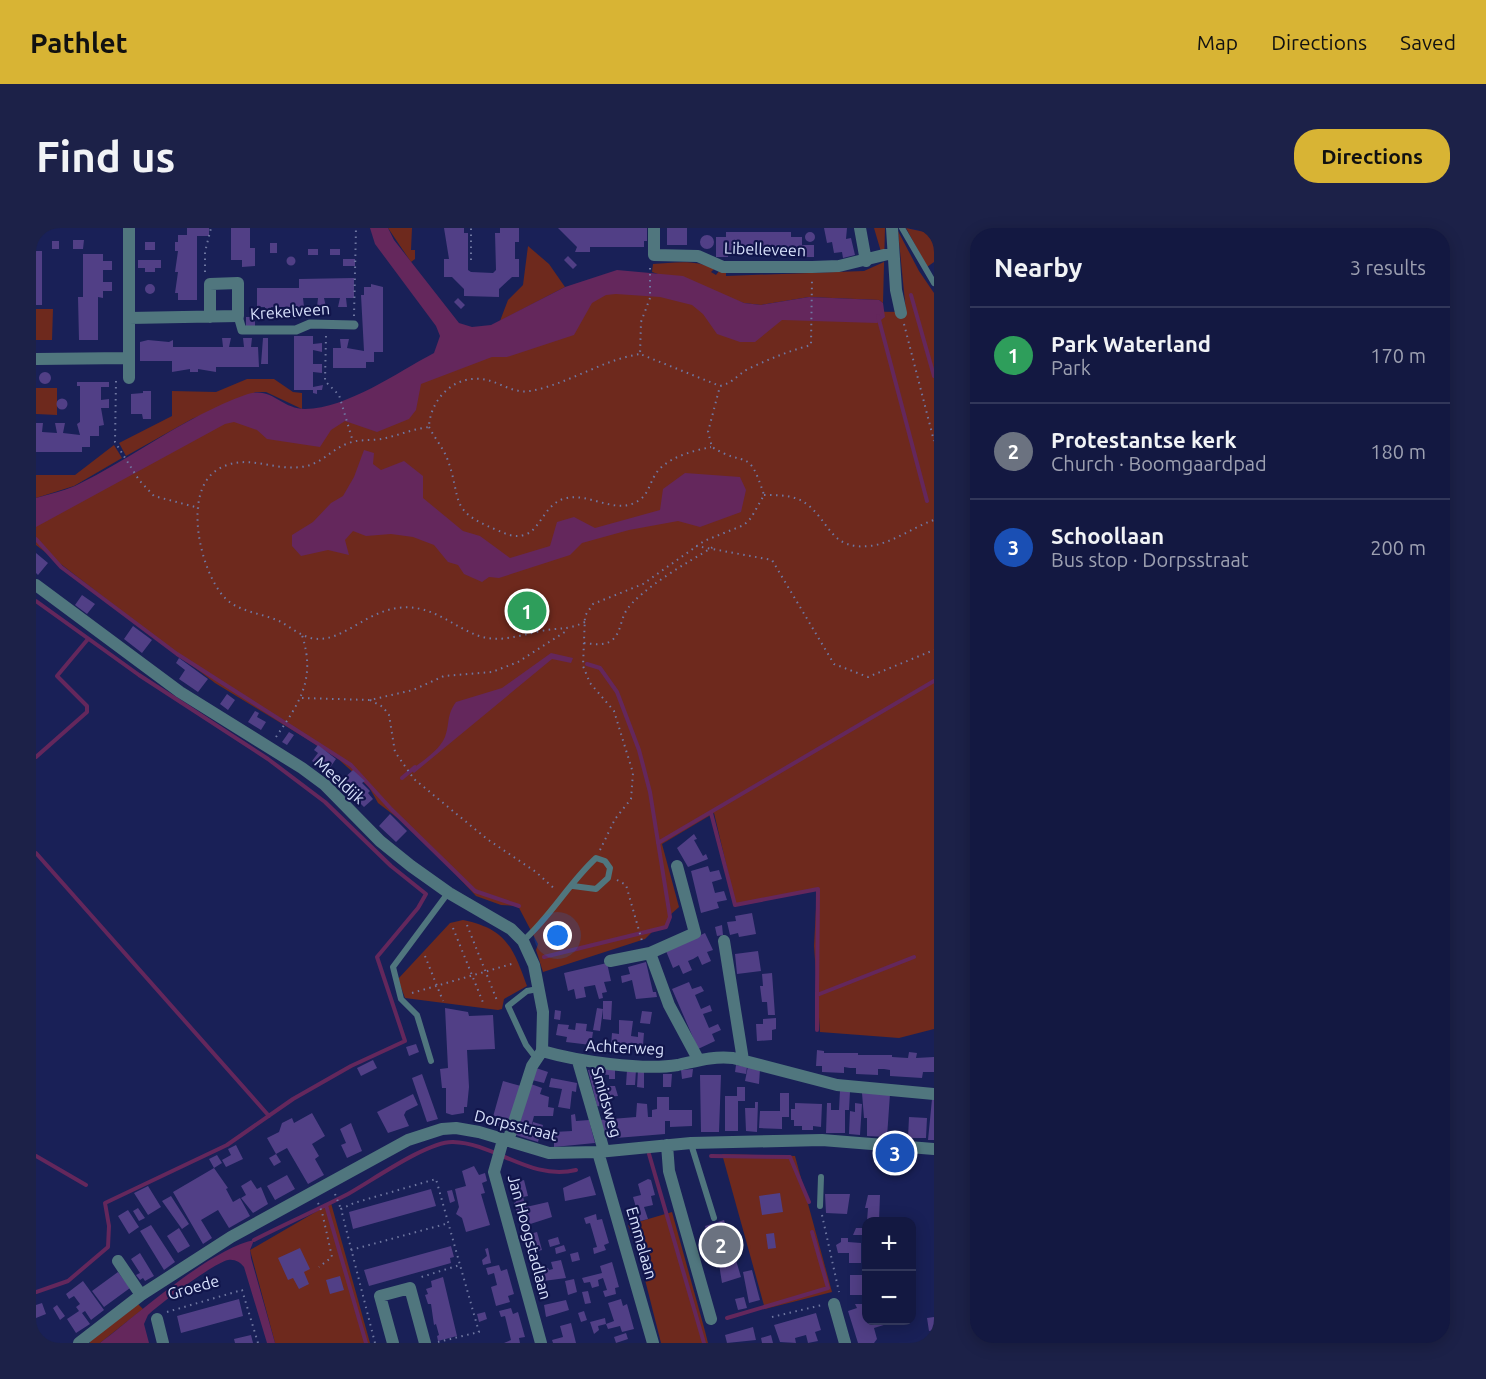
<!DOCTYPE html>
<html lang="en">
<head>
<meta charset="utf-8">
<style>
	body { margin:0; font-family:Ubuntu,sans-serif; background:#1c2148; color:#f1f3f6 }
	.controls { position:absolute; right:18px; bottom:18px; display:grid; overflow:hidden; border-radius:12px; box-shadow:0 3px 15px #0003 }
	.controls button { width:54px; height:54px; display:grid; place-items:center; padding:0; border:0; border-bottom:2px solid #32375a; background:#131841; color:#f1f3f6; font:30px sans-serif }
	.you { position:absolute; left:522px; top:708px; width:21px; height:21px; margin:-15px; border:4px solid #fff; border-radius:50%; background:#1a73e8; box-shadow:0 0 0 9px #1a73e833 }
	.badge { display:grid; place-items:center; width:39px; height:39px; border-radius:50%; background:#d8b434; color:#fff; font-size:20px; font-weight:700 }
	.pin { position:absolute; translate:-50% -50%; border:3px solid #fff; box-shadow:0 2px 6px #0006 }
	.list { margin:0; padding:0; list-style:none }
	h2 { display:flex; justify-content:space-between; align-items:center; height:78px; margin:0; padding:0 24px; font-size:26px }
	h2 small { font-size:20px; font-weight:400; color:#9da0b1 }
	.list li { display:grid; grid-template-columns:39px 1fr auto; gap:18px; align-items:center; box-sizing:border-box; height:96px; padding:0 24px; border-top:2px solid #32375a }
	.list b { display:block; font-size:22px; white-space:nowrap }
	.list p { margin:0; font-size:20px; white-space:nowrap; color:#9da0b1 }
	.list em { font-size:20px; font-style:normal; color:#9da0b1 }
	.map { position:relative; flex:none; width:898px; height:1115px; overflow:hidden; border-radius:24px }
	header { display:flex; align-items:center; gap:36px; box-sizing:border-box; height:84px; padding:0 30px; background:#d8b434; color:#111 }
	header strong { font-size:28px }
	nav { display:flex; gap:33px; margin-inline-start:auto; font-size:21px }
	.intro { display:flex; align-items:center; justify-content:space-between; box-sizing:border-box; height:144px; padding:0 36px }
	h1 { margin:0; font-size:42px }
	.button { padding:15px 27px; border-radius:24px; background:#d8b434; color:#111; font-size:21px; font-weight:700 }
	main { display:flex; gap:36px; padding:0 36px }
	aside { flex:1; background:#131841; border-radius:24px; box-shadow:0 3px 15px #0003 }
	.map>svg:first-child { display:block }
</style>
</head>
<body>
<header>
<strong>Pathlet</strong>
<nav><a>Map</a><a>Directions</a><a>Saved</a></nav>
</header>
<div class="intro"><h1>Find us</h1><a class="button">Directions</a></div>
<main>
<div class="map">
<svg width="898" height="1115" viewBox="0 0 898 1115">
	<rect width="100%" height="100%" fill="#192057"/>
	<!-- green -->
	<path fill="#6e291d" d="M352,0h24l-1,22h4v9l-4,3z
		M838,0h11l-2,75 -4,-3 -70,-3 -48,8 -17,-2 -92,-31 1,-8c20,-1 42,-5 61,5l-3,3 5,3 3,-4 7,1v4l138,-5 20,-9z
		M870,0l28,6v28l-7,5z
		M862,3l21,40 15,22v736l-35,9 -79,-6 -6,-86 3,-57 -81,17 -22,-93 -52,31 17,63 -9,8 -4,12 -12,3 -9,9 -102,33 -7,-22 2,-6 -20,-38 -17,-1 -25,-9 -60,-64 -38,-29 -9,-16 -34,-31 -120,-73 -179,-138v-30l200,-105 55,12 102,-29 215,-106 55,-3 61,26 182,2z
		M492,18l21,18 16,23 -65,34 8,-21 15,-15z
		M0,81h17l-1,31h-16z
		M211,151h27l19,13 9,1v16l-36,-17h-10l-64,27 -66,37 -7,-13 53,-27v-25l44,1z
		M0,160h21v27l-21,-1z
		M78,217l8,13 -48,28 -38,12v-23h39z
		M427,692c44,9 50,28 64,66l-23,13 -2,10 -4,1 -93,-12 -7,-19 52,-56z
		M686,926l73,2 37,136 -67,17z
		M295,975l39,140h-95l-25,-93z
		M636,984l33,119 3,12h-47l-23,-91 -10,-27z
		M102,1076l5,5 -43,34h-10v-3z"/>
	<!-- water -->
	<path fill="#64275c" d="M334,0h18l6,12 65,83 13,4 19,-2 74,-38 52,-17 66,6 61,27 17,2 48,-8 70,3 4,3 2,14 -8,6 -95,-3 -27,22h-15l-23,-8 -14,-20 -11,-9 -32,-8 -44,-3 -10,1 -14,8 -18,32 -67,22h-15l-71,27 -5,26 -7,9 -32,13 -32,-11 -14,9 -11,17 -53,-8 -10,-9 -23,-8 -9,2 -189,103v-29c13,-4 27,-7 39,-12 58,-28 109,-69 170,-91 27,-10 35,14 60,14 43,-1 91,-36 129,-56l6,-17 -4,-10 -61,-82z
		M328,222l10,3 -1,11 8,6 23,-9 19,15v22l40,33 17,5 30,22 40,-12 7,-24 17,-5 21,11 65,-18 3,-21 22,-16 55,4 6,13 -5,22 -41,15 -22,-6 -49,9 -47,13 -12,12 -71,23 -10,-1 -7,5 -18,-8 -6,-9 -10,-3 -14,-17 -21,-8 -22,-3 -25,2 -13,-5 -8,9 4,15 -21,-5 -27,6 -9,-10v-11l21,-13 18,-19 12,-7 11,-19z
		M515,425l22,5 -2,5 -19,-4 -138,114 -3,-3c11,-9 28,-19 34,-33 5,-13 1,-21 11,-35l46,-14z
		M218,1012l-4,10 1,8 24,85h-8l-23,-76c-4,-5 -9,-8 -16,-7 -16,4 -67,43 -80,55l-4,9 5,19h-49c37,-28 110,-94 154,-103z"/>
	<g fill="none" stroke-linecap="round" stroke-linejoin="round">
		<!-- stream -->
		<path stroke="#64275c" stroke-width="4" d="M875,67l23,81
			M842,88l49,185
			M0,311l25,28 116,87 174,111 41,45 83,81 44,15
			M0,373l103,74 129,84 57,43 66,64 35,28 -8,14 -41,49 28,84 -54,25 -58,33 -66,46 -122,58 4,23 -1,21 -40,34 -32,11
			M0,529l51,-45v-6l-30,-30 31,-37
			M366,550l13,-11
			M675,585l24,92 83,-16 -1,106 97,-38
			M622,615l276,-162
			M0,625l233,263
			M508,729l122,-30 4,-10 -20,-125 -11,-42 -22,-58 -17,-24 -13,-4
			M781,767v35
			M613,926l55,189
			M0,928l50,29
			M675,928l79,1 19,45
			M290,977l40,138
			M218,1012c31,-16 63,-30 94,-46 25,-14 80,-53 105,-52 42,1 77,39 123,28
			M691,1090l101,-30 -16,-56"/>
	</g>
	<!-- building -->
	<path fill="#513f86" d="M151,0h22v8h-12v64h-19v-7h-3l3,-21h-3l3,-21h-3v-9h3v-7h9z
		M195,0h19v20h5v18l-13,1v-7h-11z
		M408,0h20v5h4v37l3,2 22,1 3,-3 -1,-37h5v-5h19v14h-4v17h4v18h-7l-13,12v8l-35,-1v-7l-12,-12h-8v-18h5z
		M522,0h89v13h-3v6h-54v5h-15l2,-5z
		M631,0h20v17h-20z
		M788,0h23l-1,11 5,-1 4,17 -12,3 -1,-6 -8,1 -2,-11 -5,1z
		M690,4h65v5h11v8h12v12h-24v-5l-10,3h-5v-3h-11v3l-21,-3v3h-10v-3h-5v5h-12v-20h10z
		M769 9a5 5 0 1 1 10 0a5 5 0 1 1-10 0Z
		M664 14a7 7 0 1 1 14 0a7 7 0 1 1-14 0Z
		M37,12h11l-1,9h-10z
		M16,13h7v8h-7z
		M109,14h10v8h-10z
		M234,15h7v10h-7z
		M272,21h10v6h-10z
		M294,21h10v6h-10z
		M0,23h6v54h-6z
		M47,26h20v7h9v9h-9v12h9v9h-9v7l-5,-1v43h-19l-1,-43h5z
		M532,28l9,9 -4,4 -9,-9z
		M250.5 33a4.5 4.5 0 1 1 9 0a4.5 4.5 0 1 1-9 0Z
		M307,31h12v7h-12z
		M102,32h23v8h-6v4h-10v-4h-7z
		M318,50v20h-8l1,9h-9l2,-9h-16l2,9h-9l1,-9h-15l1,9h-11l1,10h-9l2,-10h-16l2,10h-9l1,-10h-8v-19h42v-9z
		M335,56l12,3v65h-9v10h-8v6h-33v-20h8l-1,-9h9l-2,9 17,3 -3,-56h3v-8h7z
		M109 61a5 5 0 1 1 10 0a5 5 0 1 1-10 0Z
		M422,70l7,7 -4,4 -7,-7z
		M210,89h9v9h-9z
		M258,108h19v8l9,-1v9l-9,-2v14h9v9l-9,-1v15l10,-2 -1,5h-5v4l-4,-1v-3h-19z
		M186,110h9l-2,9h15l-1,-9h9l-1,9h7l1,20h-43v5l-18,-3v3h-8v-3l-18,3v-11h-32v-19l8,-2 21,2 4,-2v7h50z
		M227,110h5v26h-7z
		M3 150a6 6 0 1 1 12 0a6 6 0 1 1-12 0Z
		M41,154h32v5h-8v13l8,-1v9h-8l3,17 -5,1v10h-9v11h-8v5h-46v-29h7l-1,9 15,1 -2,-10h10l-2,10 17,2 -3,-11 3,-2v-36h-3z
		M107,163h8v28h-8l-1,-5h-11v-20l12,-1z
		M20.5 176a5.5 5.5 0 1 1 11 0a5.5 5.5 0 1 1-11 0Z
		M0,325l12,10 -10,12 -2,-2z
		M46,367l13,9 -8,10 -12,-9z
		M97,398l19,14 -10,13 -18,-14z
		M143,430l29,21 -10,13 -19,-13 6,-9 -9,-7z
		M191,466l8,6 -7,10 -8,-6z
		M219,483l4,2 -2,4 9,5 -5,8 -13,-8z
		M253,504l5,3 -7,10 -5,-3z
		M282,517l18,14 -9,13 -15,-11 6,-8 -4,-3z
		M317,542l12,11 -3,2 8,8 -2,2 5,6 -9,8 -12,-12 6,-6 -3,-4 -4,4 -9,-9z
		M354,586l17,17 -11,11 -17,-16z
		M658,606l3,5 -3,1 9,16 3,-2 2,5 -20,8 -11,-19z
		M672,638l2,6 9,-2 3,9 -10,3 3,11 9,-2 3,9 -10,2 2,6 -18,5 -10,-42z
		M716,685l4,21 -17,3 -1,-4 -8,2 -3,-13 9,-1 -1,-5z
		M686,697l1,10 -6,1 -2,-9z
		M669,705l8,17 -6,2 4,9 -9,4 -4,-9 -5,3 -5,2 4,9 -9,4 -4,-9 -6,3 -7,-17z
		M722,723l3,20 -24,3 -2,-20z
		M610,734l7,30h3l1,5 -21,2 -4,-19 -10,3 -1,-7 9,-2 -2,-7z
		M571,735l4,18 -7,1 3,10 -5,1 1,5 -4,1 -4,-14 -11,2 2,10 -10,2 -2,-10 -6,2 -4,-18z
		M736,745l3,42h-7l-1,-13h-5l-2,-16h3l-1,-12z
		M653,754l3,7 9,-3 3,5 -9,4 6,14 9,-4 2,6 -9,3 6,14 9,-4 3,6 -9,4 3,7 -17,8 -26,-60z
		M567,773h9l-1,19 -8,-1z
		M409,780l23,4 1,4 24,-1 2,34 -28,1 2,37 -2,20h-3v6l-12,2 -6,-2v-25h-4l-2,-19 8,-1z
		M561,780l6,1 -3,22 -7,-1z
		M519,782l6,1 -1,9 -6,-1z
		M606,783l10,1 -2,12 -10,-1z
		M740,790v11l-4,1v10l-15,1 -1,-17h7v-5z
		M583,792l14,1 -2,15 7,1v-5l6,1 -1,12 -6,-1 -1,5 -25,-3 1,-13 7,1z
		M540,795l11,1 -1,7 7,1 -2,13 -25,-3 1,-5 -11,-2 2,-11 11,1 -1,4 7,1z
		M380,816l3,8 -10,4 -3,-9z
		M781,822l7,1v2h34v2h34v2l16,1 1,-6 8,1 -1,5 18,-1v15h-11l-1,6 -32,-2v-6l-6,-1h-6v6l-22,-1v-6h-6l-6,-1v6l-22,-1v-6h-6z
		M337,832l4,8 -16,8 -4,-8z
		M700,837l11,2 -1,7 -11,-2z
		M712,838l12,3 -1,15 -14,-3z
		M500,840l12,4 -4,11 -12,-3z
		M562,840h17v11h-6v-4l-10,-1 7,33 -9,-1 -9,-36z
		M657,841l-1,8 -10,2 -1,-9z
		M591,842h9l-1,15h-9z
		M602,842h6v18l-7,-1z
		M386,846l16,45 -11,3 -15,-44z
		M627,846h9l-1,13h-8z
		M664,847h21l-2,57h-18z
		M515,850l26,5 -1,9 -4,-1 -2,18 -12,-2 4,-18 -13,-2z
		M467,853l18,5 -12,43 -18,-5z
		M495,856l11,4 -2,6 9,3 -1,10 6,1 -1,8h-19l-6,23 -12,-4z
		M569,858h10l3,10 -13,1z
		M701,859h8v14h-7v30h-13v-35h12z
		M804,862l10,1 -1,19h-4v23h-19l1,-30h4v7h8z
		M744,865h9v24h-7v12l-23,-1 1,-17h20z
		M826,865l28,1 -3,43 -20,-1v-18h-3z
		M377,866l5,11 -12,6 -2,4 5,11 -21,7 -11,-21z
		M621,869h12v13h23v16l-22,1v-6h-5v13l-61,5 -5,-19 37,-3 1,-14 10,1 1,13h4v-7l5,-1z
		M896,871h2v41h-6z
		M719,874h3l-1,30 -11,-1 -1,-23h10z
		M759,875l27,1 -1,23 -8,-1v4h-11v-4h-8v-6h-3v-11h4z
		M819,875l7,1 -2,31 -11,-1 1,-23 5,1z
		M276,885l13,23 -13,8 7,12 -4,3 9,16 -16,9 -21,-36 -11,6 -9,-16 12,-6 3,-9 10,-5 2,5z
		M539,886l1,7 13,-1 6,23 -41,4v-15l18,-1 -1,-16z
		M873,889l18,1 -1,20h-18z
		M497,894l10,3 -5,17 -10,-3z
		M315,895l11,28 -15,7 -6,-13 5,-2 -6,-14z
		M200,917l7,14 -17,8 -4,-7 9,-5 -3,-6z
		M240,926l5,8 -7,4 -5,-8z
		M181,927l5,8 -8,5 -5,-9z
		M438,938l5,9 6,-2 2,8 -5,2 3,10 -4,1 9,31 -24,7 -4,-14 -6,-4 3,-7 -4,-18 11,-3 -4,-15z
		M178,940l14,20 -2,1 7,13 7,-4 10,18 -21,12 -11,-18 -17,10 11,18 -9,6 -30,-52z
		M251,947l8,14 -20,11 -8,-14z
		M554,948l6,19 -31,6 -2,-13z
		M612,951l3,1 4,15 -4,1 2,9 -9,2 4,12 -8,2 -7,-24 8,-2 -3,-11z
		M215,952l6,9 4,-2 7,17 -15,9 -12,-15 5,-3 -5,-9z
		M488,952l4,16 -5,1 3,10 22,-5 4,15 -31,10 -7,-24 2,-1 -7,-17z
		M112,958l13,21 -13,8 -14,-22z
		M395,961l5,17 -83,23 -4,-17z
		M416,962l3,11 -5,2 -3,-12z
		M744,965l3,19 -21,3 -3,-19z
		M789,966h25l-3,20 -21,-1z
		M832,967h12l-1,26h-12l1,-13h-3z
		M135,968l18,28 -7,5 -20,-28z
		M102,980l7,10 -6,3 -6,-10z
		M92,982l11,17 -10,7 -11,-18z
		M560,986l1,6 5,-1 7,24 -5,2 2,5 -12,4 -1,-6 4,-1 -7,-24 -4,1 -2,-6z
		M688,992l17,57 -19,6 -3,-19 -3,1 -11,-39z
		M115,997l24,37 -11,8 -24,-39z
		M143,1000l11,18 -12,7 -11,-17z
		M820,1000h8l-1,7h-10z
		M501,1004l5,18 -9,2 -1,-3 -4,1 -5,-14z
		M738,1005l2,15 -8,1 -2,-15z
		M522,1009l2,7 -10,3 -2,-7z
		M805,1010h7v4l13,1v20h-12v-10h-11l-2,-8 5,-3z
		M528,1017l2,6 -10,3 -1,-6z
		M415,1018l3,11 -4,1 1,5 -82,23 -5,-16z
		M264,1020l10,21 -6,3 5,12 -10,5 -6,-11 -5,2 -10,-22z
		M452,1020l3,15 -8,2 -1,-5 5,-4 -2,-7z
		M542,1024l2,8 -8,2 -2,-8z
		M104,1025l14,23 -9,5 -2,-3 -3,2 -4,-5 4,-2 -9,-14z
		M525,1032l5,18 -30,4 -3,-10 15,-4 1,2 4,-1 -2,-7z
		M576,1034l7,25 -4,1 1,6 -11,3 -2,-6 4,-1 -4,-12 -5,2 1,6 -7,2 -2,-6 -6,1 -2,-5 20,-5 -2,-7z
		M463,1037l2,6 6,-2 7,25 -6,2 2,6 -14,4 -5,-19 6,-2 -3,-12 -6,2 -2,-7z
		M716,1042l8,30 -11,3 -6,-31z
		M82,1044l12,16 -26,19 -12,-16z
		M814,1047h14v20h-14z
		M304,1048l4,14 -14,4 -4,-14z
		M407,1049l14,59 -19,5 -1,-5 2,-1 -3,-11 -2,1 -3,-21h-3l-3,-9 3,-1 -2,-5 6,-2 -1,-6z
		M538,1051l3,13 -9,3 -3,-14z
		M47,1053l21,29 -13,10 -6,-9 -3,2 8,11 -14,9 -9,-14 12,-8 -3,-4 4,-3 -6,-8 -5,3 -3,-5z
		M552,1063l3,12 -6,1 -3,-12z
		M708,1069l3,11 -9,2 -3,-11z
		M203,1071l4,17 -62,17 -4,-17z
		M585,1071l2,7 4,-2 7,25 -12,3 -2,-6 -12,3 -2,-5 8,-3 -6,-18z
		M530,1072l3,10 -23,7 -2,-12z
		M6,1075l4,11 -10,4v-13z
		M819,1076h11v16h20l1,4 -13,4 3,11 -3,4h-16l-10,-32 9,-3z
		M21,1077l8,11 -5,4 -7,-12z
		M475,1080l2,6 5,-2 7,25 -6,1 1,5h-16l7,-3 -6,-24 -4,1 -2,-6z
		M548,1083l3,9 -6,2 -3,-9z
		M449,1084l2,7 -8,3 -2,-8z
		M780,1085l5,17 -6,2 3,9 -10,2 -2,-8 -11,3 1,5 -16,-1 -6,-17z
		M898,1089v13l-5,1 -2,-13z
		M569,1090l1,6 -8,2 1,4 -5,4 -4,-12z
		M535,1095l5,20h-23l-1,-3 11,-3 -3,-11z
		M717,1099l3,13 -29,3 -2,-8z
		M590,1105l2,6 -12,4 -2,-6z
		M215,1107l2,8h-18l-1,-4z
		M735,1107l2,8h-11l-1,-5z"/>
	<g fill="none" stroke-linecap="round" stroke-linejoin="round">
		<!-- path -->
		<path stroke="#6f77a1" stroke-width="2" stroke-dasharray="1.5 4.5" stroke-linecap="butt" d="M435,32v-32
			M614,40v30l-9,24 -1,32 80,32
			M169,44v-20l6,-24
			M318,88l2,-88
			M868,96l30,117
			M290,108l-1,45 14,14 14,47
			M80,153l-1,61 24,38 15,16 45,12
			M393,199c5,10 14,21 18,31 16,43 0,52 50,72 9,4 17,8 27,5 17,-4 20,-33 43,-37 23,-5 49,17 71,3 10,-6 11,-16 17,-26 10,-17 37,-24 56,-28
			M728,267c16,0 32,0 44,10 23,19 23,45 62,41 23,-3 43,-19 64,-26
			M660,318l76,14 62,104 34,13 66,-27
			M549,394c-20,9 -24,5 -44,9 -21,4 -40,12 -62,5 -20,-7 -37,-22 -58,-27 -49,-11 -75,37 -110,29 -12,-3 -22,-12 -32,-17 -18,-8 -40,-9 -54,-23 -25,-26 -43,-106 -8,-128 28,-18 55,1 84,-3 20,-2 30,-18 48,-24 10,-4 21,-2 32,-4 16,-3 31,-10 48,-12 1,-27 24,-51 52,-48 16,1 31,15 49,12 36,-6 72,-31 110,-37
			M548,415c9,1 19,3 27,-2 10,-7 9,-20 15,-30 14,-22 64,-50 87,-64
			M266,470l68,2 43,-10 31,-14 48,-4 26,-10 50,-32
			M334,472l13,7 6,8 6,37 19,27 73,60 49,33 20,18
			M240,509c24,-35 40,-58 26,-102
			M564,622l15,-31 16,-20 2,-26 -19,-62 -24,-28 -7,-17 2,-50 8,-12 50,-20 61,-43 40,-16 7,-7 13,-23c-16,-50 -17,-26 -52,-48l-4,-15 12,-46c13,-3 17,-11 28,-17 21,-10 41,-18 63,-24l1,-66
			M581,652l9,5 16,56
			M431,697l31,78
			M417,700l31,77
			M389,728l18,45
			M376,765l103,-30
			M299,966l6,15
			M282,975l4,9 10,45 -13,10
			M786,987l17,77
			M315,1022l98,-27
			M131,1084l75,-22 16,53
			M736,1089l50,-12
			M402,1114l41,-10 -19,-67
			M339,1115l-34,-134 13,-6 82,-24 24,86 -42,13"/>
		<!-- service -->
		<path stroke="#50767e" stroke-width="6" d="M866,0l32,55
			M487,713c28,-25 46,-58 73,-83l9,3 5,7 -2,10 -12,11 -23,-3
			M500,830l-10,-13 -18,-39 19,-15 11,-2
			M395,833l-14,-46 -16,-16 -8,-32 55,-74
			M655,916l23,74
			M784,978l1,-29"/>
		<!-- pedestrian -->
		<path stroke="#50767e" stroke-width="9" d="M202,88l4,14h54l14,-6 44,1"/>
		<!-- minor -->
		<path stroke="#50767e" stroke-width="12" d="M93,0v150
			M618,0v27l44,1 25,11h89l27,-1 53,-13
			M824,0l6,33
			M856,0l4,62 5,23
			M93,90l109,-2v-33l-28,1v33
			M0,131l92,-1
			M0,357l144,107 122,76 23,17 55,56 31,25 38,27 62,36 12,12 11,24 9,47 -1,39
			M641,638l18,67 -45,20 19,52 29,54
			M688,713l19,119
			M574,733l40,-8
			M506,823c35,10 100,20 136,14 19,-4 34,-9 55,-7l104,27 97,9
			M542,833l26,90
			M467,912l-9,32 47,171
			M472,913l24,-75 10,-15
			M631,917l2,26 42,148
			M562,924l55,191
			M82,1033l23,34
			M798,1076l11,39
			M121,1091l6,24
			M43,1115l62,-48 90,-58 177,-97 34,-11 14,-1 23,4 70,21 49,-1 93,-9 131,-3 112,9
			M357,1115l-13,-47 30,-8 15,55"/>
	</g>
	<g text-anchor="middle" stroke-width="4.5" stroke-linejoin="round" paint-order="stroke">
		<!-- street labels -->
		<g font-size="16" fill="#d8e1fc" stroke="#11154b">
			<text transform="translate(729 21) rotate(2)" y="6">Libelleveen</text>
			<text transform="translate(254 83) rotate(-4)" y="6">Krekelveen</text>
			<text transform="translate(304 552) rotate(42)" y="6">Meeldijk</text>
			<text transform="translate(589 819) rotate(3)" y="6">Achterweg</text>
			<text transform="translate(571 874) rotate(74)" y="6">Smidsweg</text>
			<text transform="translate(480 897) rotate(14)" y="6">Dorpsstraat</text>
			<text transform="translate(494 1009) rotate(75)" y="6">Jan Hoogstadlaan</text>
			<text transform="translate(606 1015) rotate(74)" y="6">Emmalaan</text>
			<text transform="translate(157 1059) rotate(-16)" y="6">Groede</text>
		</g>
	</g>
</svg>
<div class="controls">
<button>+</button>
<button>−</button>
</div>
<div class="you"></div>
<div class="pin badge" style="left:491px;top:383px;background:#2e9e5b">1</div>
<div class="pin badge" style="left:685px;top:1017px;background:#6b7280">2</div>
<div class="pin badge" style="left:859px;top:925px;background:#1a4fb4">3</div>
</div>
<aside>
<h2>Nearby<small>3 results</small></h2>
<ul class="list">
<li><span class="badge" style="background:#2e9e5b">1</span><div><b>Park Waterland</b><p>Park</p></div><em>170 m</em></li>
<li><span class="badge" style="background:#6b7280">2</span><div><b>Protestantse kerk</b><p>Church · Boomgaardpad</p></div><em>180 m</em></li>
<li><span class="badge" style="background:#1a4fb4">3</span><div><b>Schoollaan</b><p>Bus stop · Dorpsstraat</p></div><em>200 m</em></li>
</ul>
</aside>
</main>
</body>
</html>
